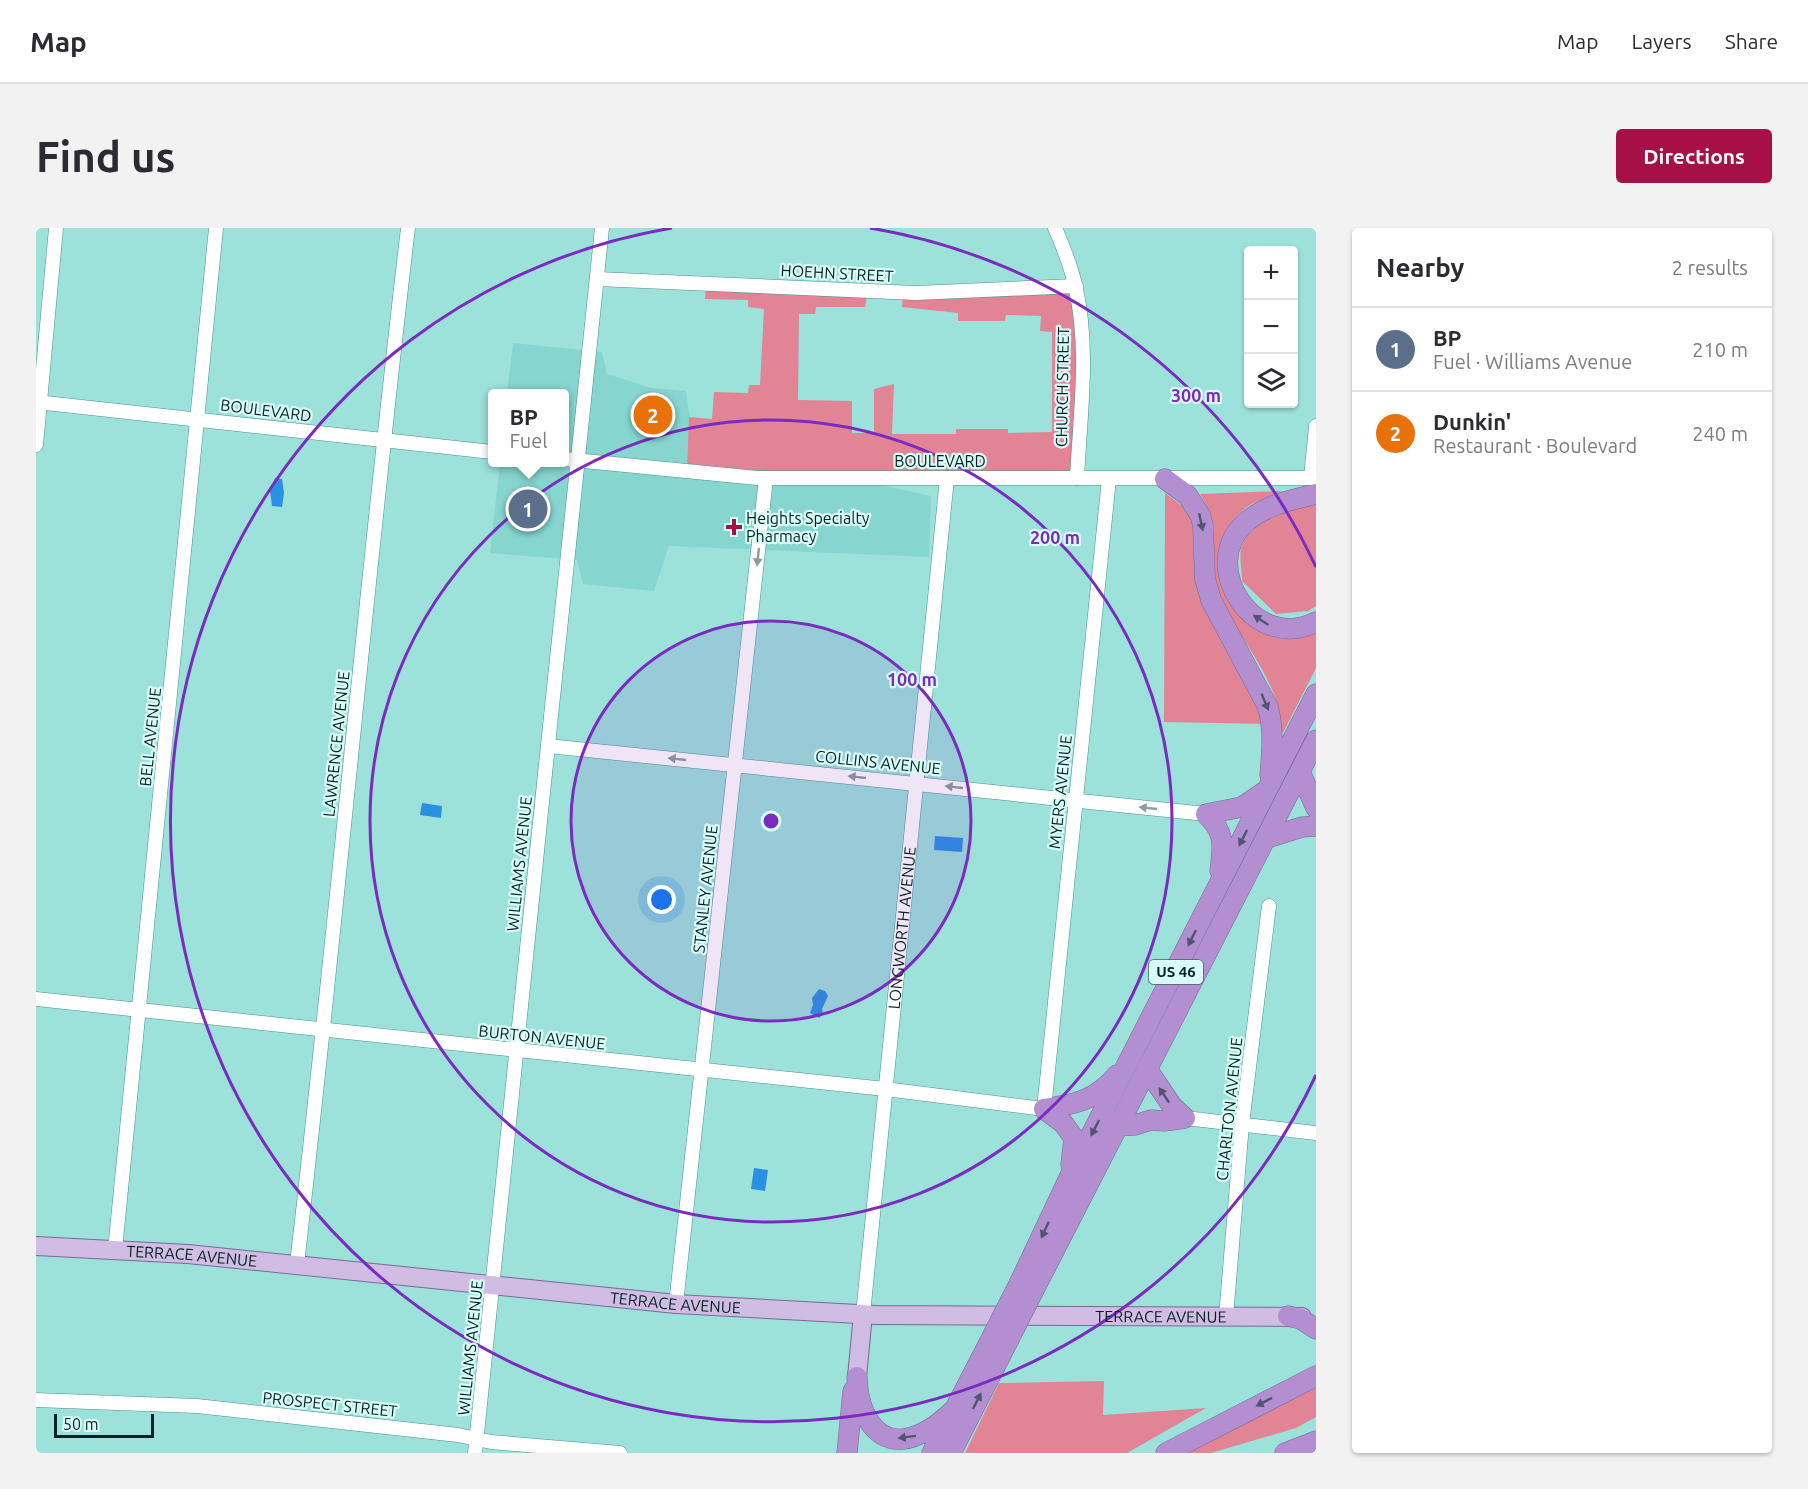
<!DOCTYPE html>
<html lang="en">
<head>
<meta charset="utf-8">
<style>
	body { margin:0; font-family:Ubuntu,sans-serif; background:#f2f2f3; color:#2b2b33 }
	.controls { position:absolute; right:18px; top:18px; display:grid; overflow:hidden; border-radius:6px; box-shadow:0 2px 4px #0004 }
	.controls button { width:54px; height:54px; display:grid; place-items:center; padding:0; border:0; border-bottom:2px solid #e1e1e2; background:#fff; color:#2b2b33; font:30px sans-serif }
	.scale { position:absolute; left:18px; bottom:15px; width:100px; box-sizing:border-box; padding-left:6px; border:3px solid #052321; border-top:0; font-size:16px; line-height:21px; white-space:nowrap; color:#052321; -webkit-text-stroke:4px #dafcf8; paint-order:stroke }
	.you { position:absolute; left:626px; top:672px; width:21px; height:21px; margin:-15px; border:4px solid #fff; border-radius:50%; background:#1a73e8; box-shadow:0 0 0 9px #1a73e833 }
	.badge { display:grid; place-items:center; width:39px; height:39px; border-radius:50%; background:#a61046; color:#fff; font-size:20px; font-weight:700 }
	.pin { position:absolute; translate:-50% -50%; border:3px solid #fff; box-shadow:0 2px 6px #0006 }
	.popup { position:absolute; left:452px; top:161px; width:81px; height:78px; box-sizing:border-box; display:grid; place-content:center; border-radius:6px; background:#fff; filter:drop-shadow(0 2px 4px #0005); font-size:20px; white-space:nowrap; color:#7c7c81 }
	.popup b { font-size:22px; color:#2b2b33 }
	.popup::after { content:''; position:absolute; left:50%; top:100%; margin-left:-12px; border:12px solid transparent; border-top-color:#fff }
	.list { margin:0; padding:0; list-style:none }
	h2 { display:flex; justify-content:space-between; align-items:center; height:78px; margin:0; padding:0 24px; font-size:26px }
	h2 small { font-size:20px; font-weight:400; color:#7c7c81 }
	.list li { display:grid; grid-template-columns:39px 1fr auto; gap:18px; align-items:center; box-sizing:border-box; height:84px; padding:0 24px; border-top:2px solid #e1e1e2 }
	.list b { display:block; font-size:22px; white-space:nowrap }
	.list p { margin:0; font-size:20px; white-space:nowrap; color:#7c7c81 }
	.list em { font-size:20px; font-style:normal; color:#7c7c81 }
	.icon { flex:none; width:33px; height:33px; fill:none; stroke:currentColor; stroke-width:2; stroke-linecap:round; stroke-linejoin:round }
	.map { position:relative; flex:none; width:1280px; height:1225px; overflow:hidden; border-radius:6px }
	header { display:flex; align-items:center; gap:36px; box-sizing:border-box; height:84px; padding:0 30px; background:#fff; border-bottom:2px solid #e1e1e2 }
	header strong { font-size:28px }
	nav { display:flex; gap:33px; margin-inline-start:auto; font-size:21px }
	.intro { display:flex; align-items:center; justify-content:space-between; box-sizing:border-box; height:144px; padding:0 36px }
	h1 { margin:0; font-size:42px }
	.button { padding:15px 27px; border-radius:6px; background:#a61046; color:#fff; font-size:21px; font-weight:700 }
	main { display:flex; gap:36px; padding:0 36px }
	aside { flex:1; background:#fff; border-radius:6px; box-shadow:0 2px 4px #0004 }
	.map>svg:first-child { display:block }
</style>
</head>
<body>
<header>
<strong>Map</strong>
<nav><a>Map</a><a>Layers</a><a>Share</a></nav>
</header>
<div class="intro"><h1>Find us</h1><a class="button">Directions</a></div>
<main>
<div class="map">
<svg width="1280" height="1225" viewBox="0 0 1280 1225">
	<rect width="100%" height="100%" fill="#9ce2db"/>
	<!-- built -->
	<path fill="#86d6cf" d="M477,115l89,9 5,22 45,14 34,3 7,52 238,53 -2,61 -260,-11 -15,45 -71,-7 -6,-24 -87,-7 10,-90 64,-1v-68l-57,-1z"/>
	<!-- green -->
	<path fill="#e18495" d="M670,56l162,7 -3,16h-49l-1,7h-16l-1,86 54,1v32h22v-44l20,-5 -2,50h64v-5h52v4l44,-1v-100l-12,-1 1,-15 -35,-1 -1,6h-47v-8l-56,-6 1,-14 173,-7 7,57 -6,135 -390,-7 2,-54 23,2 2,-27 32,1h2l1,-8h11l4,-76 -16,-2v-7l-43,-1z
		M1246,263c-12,6 -24,9 -35,16 -35,26 -35,71 -10,104l79,18v39l-33,65 -2,-1c1,-54 -50,-99 -67,-149 -6,-18 1,-37 0,-55 -1,-12 -8,-23 -14,-34z
		M1129,265l20,15 10,16 3,40 70,160 -104,-2z
		M1280,273v105l-8,5 -32,3 -34,-33c0,-10 -3,-24 -1,-33 9,-28 50,-39 75,-47z
		M1068,1153l-1,34 103,-7 -79,45h-162l34,-70z
		M1280,1159v30l-20,11 -85,25h-26z"/>
	<!-- water -->
	<path fill="#2990e4" d="M239,250l7,1 2,14 -2,14 -10,-1 -2,-15z
		M386,575l20,3 -1,12 -21,-3z
		M899,608l28,2 -1,14 -28,-2z
		M783,761l6,2 3,5 -6,13 1,5 -4,4 -9,-5 3,-8 -1,-7z
		M718,940l14,2 -3,21 -14,-2z"/>
	<g fill="none" stroke-linecap="round" stroke-linejoin="round">
		<!-- minor casing -->
		<g stroke="#4b918b" stroke-width="15">
			<g id="minor">
				<path d="M1019,0c8,19 16,37 20,57 15,62 5,130 2,193"/>
				<path d="M561,51l319,14 160,-7"/>
				<path d="M0,174l456,50"/>
				<path d="M0,217l20,-217"/>
				<path d="M528,231l193,19h559"/>
				<path d="M1275,250l5,-52"/>
				<path d="M512,518l658,68"/>
				<path d="M0,771l849,90 159,20 65,-630"/>
				<path d="M1149,890l131,15"/>
				<path d="M79,1022l101,-1022"/>
				<path d="M261,1036c40,-345 70,-691 111,-1036"/>
				<path d="M640,1076l90,-826"/>
				<path id="s1" d="M827,1086l84,-836"/>
				<path d="M1190,1089l16,-193 27,-218"/>
				<path d="M0,1172l161,6 261,29 33,7 129,11"/>
				<path d="M439,1225c43,-408 83,-817 127,-1225"/>
			</g>
		</g>
		<!-- major casing -->
		<g stroke="#766994" stroke-width="20">
			<g id="major">
				<path id="s2" d="M0,1018l152,8 488,50 200,11 426,2"/>
				<path d="M821,1149l6,-63"/>
			</g>
		</g>
		<!-- highway casing -->
		<g stroke="#766994" stroke-width="21">
			<path id="highway" d="M1129,251l23,17 12,19 3,10 2,54 6,21 57,107c6,23 4,44 2,68
				M1280,266c-25,6 -52,11 -72,30 -45,43 10,129 72,98
				M1264,544l16,36
				M1170,586c20,19 17,32 14,57
				M1170,586l36,-7 22,-15
				M1231,610l35,-11 14,-1
				M1111,841l25,37 13,12
				M1008,881c31,-5 51,-8 73,-34
				M1008,881l19,14 11,15 -3,27
				M1082,898l17,-1 16,-5 13,1 21,-3
				M984,1054l49,-104 247,-484
				M1001,1056l279,-544
				M1252,1088l13,3 15,10
				M821,1149c1,34 19,76 61,58 15,-6 27,-17 38,-27
				M811,1225l6,-62
				M896,1225l59,-114
				M915,1225l58,-114
				M1130,1225l150,-77
				M1249,1225l31,-12"/>
		</g>
		<!-- minor -->
		<use href="#minor" stroke="#fff" stroke-width="14"/>
		<!-- major -->
		<use href="#major" stroke="#d1bce4" stroke-width="18"/>
		<!-- highway -->
		<use href="#highway" stroke="#b38fd2" stroke-width="20"/>
		<!-- highway-bridge casing -->
		<g stroke="#766994" stroke-width="21" stroke-linecap="butt">
			<path id="highway-bridge" d="M955,1111l29,-57
				M973,1111l28,-55"/>
		</g>
		<!-- highway-bridge -->
		<use href="#highway-bridge" stroke="#b38fd2" stroke-width="20"/>
	</g>
	<!-- one-way arrows -->
	<defs><path id="oneway-solid" d="M-6-.8H1V-3.2L6.5 0L1 3.2V.8H-6Z" transform="scale(1.5)"/></defs>
	<g fill="#535471">
		<use href="#oneway-solid" transform="translate(1165 294) rotate(78)"/>
		<use href="#oneway-solid" transform="translate(1225 392) rotate(-147)"/>
		<use href="#oneway-solid" transform="translate(1229 474) rotate(67)"/>
		<use href="#oneway-solid" transform="translate(1207 610) rotate(117)"/>
		<use href="#oneway-solid" transform="translate(1156 710) rotate(116)"/>
		<use href="#oneway-solid" transform="translate(1128 867) rotate(-124)"/>
		<use href="#oneway-solid" transform="translate(1059 900) rotate(117)"/>
		<use href="#oneway-solid" transform="translate(1009 1002) rotate(115)"/>
		<use href="#oneway-solid" transform="translate(941 1173) rotate(-63)"/>
		<use href="#oneway-solid" transform="translate(1228 1174) rotate(153)"/>
		<use href="#oneway-solid" transform="translate(871 1209) rotate(173)"/>
	</g>
	<g fill="#8e9c9b">
		<use href="#oneway-solid" transform="translate(722 329) rotate(96)"/>
		<use href="#oneway-solid" transform="translate(641 531) rotate(-174)"/>
		<use href="#oneway-solid" transform="translate(821 549) rotate(-174)"/>
		<use href="#oneway-solid" transform="translate(918 559) rotate(-174)"/>
		<use href="#oneway-solid" transform="translate(1112 580) rotate(-174)"/>
	</g>
	<!-- distance rings -->
	<circle cx="735" cy="593" r="200" fill="#7b2cbf" fill-opacity=".12"/>
	<g fill="none" stroke="#7b2cbf" stroke-width="3">
		<circle cx="735" cy="593" r="200"/>
		<circle cx="735" cy="593" r="401"/>
		<path d="M1280 847A601 601 0 1 1 636 0M834 0A601 601 0 0 1 1280 339"/>
	</g>
	<!-- markers -->
	<path fill="#a61046" stroke="#dafcf8" stroke-width="2" d="M695 290h6v6h6v6h-6v6h-6v-6h-6v-6h6z"/>
	<g text-anchor="middle" stroke-width="4.5" stroke-linejoin="round" paint-order="stroke">
		<!-- shield labels -->
		<rect fill="#dafcf8" stroke="#456462" stroke-width="1.5" x="1113" y="732" width="54" height="24" rx="4.5"/>
		<g font-size="15" font-weight="bold" fill="#052321">
			<text x="1140" y="749">US 46</text>
		</g>
		<!-- street labels -->
		<g font-size="16" fill="#052321" stroke="#dafcf8">
			<text transform="translate(801 45) rotate(3)" y="6">HOEHN STREET</text>
			<text transform="translate(1026 159) rotate(-89)" y="6">CHURCH STREET</text>
			<text transform="translate(230 182) rotate(7)" y="6">BOULEVARD</text>
			<text x="904" y="239">BOULEVARD</text>
			<text transform="translate(114 509) rotate(-84)" y="6">BELL AVENUE</text>
			<text transform="translate(300 516) rotate(-84)" y="6">LAWRENCE AVENUE</text>
			<text transform="translate(842 534) rotate(6)" y="6">COLLINS AVENUE</text>
			<text transform="translate(1024 564) rotate(-84)" y="6">MYERS AVENUE</text>
			<text transform="translate(483 636) rotate(-84)" y="6">WILLIAMS AVENUE</text>
			<text transform="translate(669 661) rotate(-84)" y="6">STANLEY AVENUE</text>
			<text dy="6" stroke="none"><textPath href="#s1" startOffset="388">LONGWORTH AVENUE</textPath></text>
			<text transform="translate(506 809) rotate(6)" y="6">BURTON AVENUE</text>
			<text transform="translate(1193 881) rotate(-84)" y="6">CHARLTON AVENUE</text>
			<text dy="6" stroke="none"><textPath href="#s2" startOffset="156">TERRACE AVENUE</textPath></text>
			<text dy="6" stroke="none"><textPath href="#s2" startOffset="642">TERRACE AVENUE</textPath></text>
			<text dy="6" stroke="none"><textPath href="#s2" startOffset="1128">TERRACE AVENUE</textPath></text>
			<text transform="translate(434 1120) rotate(-84)" y="6">WILLIAMS AVENUE</text>
			<text transform="translate(294 1176) rotate(6)" y="6">PROSPECT STREET</text>
		</g>
		<!-- poi labels -->
		<g font-size="16" fill="#052321" stroke="#dafcf8" text-anchor="start">
			<text x="710" y="296">Heights Specialty<tspan x="710" dy="18">Pharmacy</tspan></text>
		</g>
	</g>
	<circle cx="735" cy="593" r="9" fill="#7b2cbf" stroke="#dafcf8" stroke-width="3"/>
	<g font-size="18" text-anchor="middle" font-weight="bold" fill="#7b2cbf" stroke="#dafcf8" stroke-width="4.5" stroke-linejoin="round" paint-order="stroke">
		<text x="1160" y="174">300 m</text>
		<text x="1019" y="316">200 m</text>
		<text x="876" y="458">100 m</text>
	</g>
</svg>
<div class="controls">
<button>+</button>
<button>−</button>
<button><svg class="icon" aria-label="layers" viewBox="0 0 24 24"><path d="M12 4l9 5-9 5-9-5zM3 14l9 5 9-5"/></svg></button>
</div>
<div class="scale">50 m</div>
<div class="you"></div>
<div class="pin badge" style="left:492px;top:281px;background:#5c6f8a">1</div>
<div class="popup"><b>BP</b>Fuel</div>
<div class="pin badge" style="left:617px;top:187px;background:#e8710a">2</div>
</div>
<aside>
<h2>Nearby<small>2 results</small></h2>
<ul class="list">
<li><span class="badge" style="background:#5c6f8a">1</span><div><b>BP</b><p>Fuel · Williams Avenue</p></div><em>210 m</em></li>
<li><span class="badge" style="background:#e8710a">2</span><div><b>Dunkin'</b><p>Restaurant · Boulevard</p></div><em>240 m</em></li>
</ul>
</aside>
</main>
</body>
</html>
